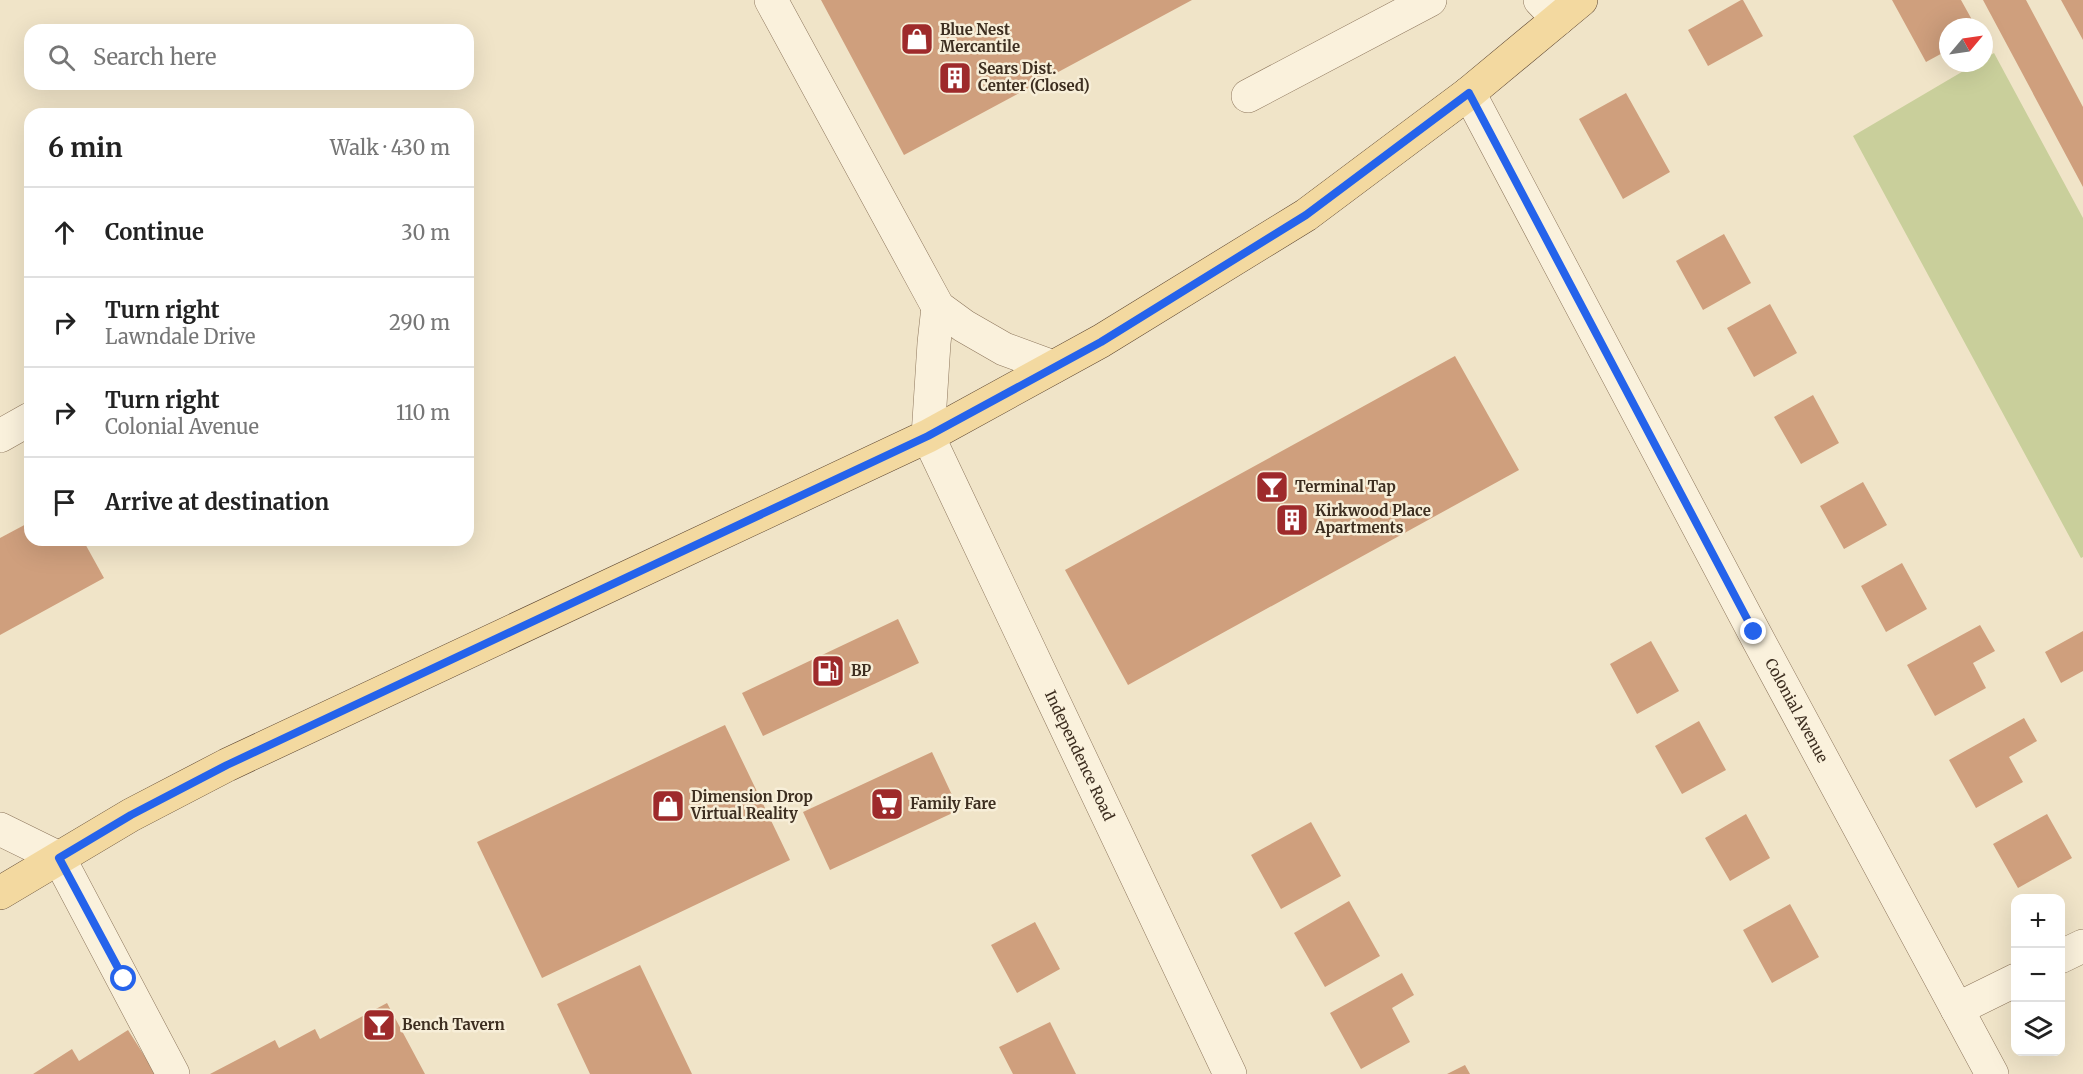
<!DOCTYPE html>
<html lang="en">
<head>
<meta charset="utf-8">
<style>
	body { margin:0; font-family:Merriweather,serif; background:#f6f6f6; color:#222 }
	.controls { position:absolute; right:18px; bottom:18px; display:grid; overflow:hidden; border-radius:12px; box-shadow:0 6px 24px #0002 }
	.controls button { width:54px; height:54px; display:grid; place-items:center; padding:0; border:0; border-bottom:2px solid #e0e0e0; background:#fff; color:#222; font:30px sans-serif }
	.compass { position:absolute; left:1939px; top:18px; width:54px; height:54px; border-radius:50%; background:#fff; box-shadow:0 6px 24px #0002; rotate:61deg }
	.stop { position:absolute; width:18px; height:18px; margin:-14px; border:4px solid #2563eb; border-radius:50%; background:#fff }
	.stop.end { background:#2563eb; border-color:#fff; box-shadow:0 2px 6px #0008 }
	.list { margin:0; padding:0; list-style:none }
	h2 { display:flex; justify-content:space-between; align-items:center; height:78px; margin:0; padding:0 24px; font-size:26px }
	h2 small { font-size:20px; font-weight:400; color:#767676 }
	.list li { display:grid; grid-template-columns:39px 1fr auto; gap:18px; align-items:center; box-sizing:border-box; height:90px; padding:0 24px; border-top:2px solid #e0e0e0 }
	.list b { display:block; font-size:22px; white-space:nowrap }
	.list p { margin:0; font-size:20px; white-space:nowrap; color:#767676 }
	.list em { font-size:20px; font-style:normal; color:#767676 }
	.icon { flex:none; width:33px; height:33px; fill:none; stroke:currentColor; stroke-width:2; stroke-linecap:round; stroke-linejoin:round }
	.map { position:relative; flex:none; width:2083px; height:1074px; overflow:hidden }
	.search { position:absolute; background:#fff; box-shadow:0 6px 24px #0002; left:24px; top:24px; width:450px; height:66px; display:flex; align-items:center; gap:15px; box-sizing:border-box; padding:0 21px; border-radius:18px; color:#767676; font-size:22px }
	.panel { position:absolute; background:#fff; box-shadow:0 6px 24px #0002; left:24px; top:108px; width:450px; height:438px; border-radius:18px }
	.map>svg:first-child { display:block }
</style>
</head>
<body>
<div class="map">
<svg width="2083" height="1074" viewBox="0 0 2083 1074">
	<rect width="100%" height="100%" fill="#f0e4c8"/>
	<!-- green -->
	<path fill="#c9cf9b" d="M1994,53l89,165v339l-2,1 -228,-422 124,-73h7v-4z"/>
	<!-- building -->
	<path fill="#cf9f7d" d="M821,0h371l-288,155z
		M1741,0h2l20,36 -55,30 -20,-36z
		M1892,0h69l15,27h-28v23l-22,12z
		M1983,0h43l57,107v80z
		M2061,0h22v40z
		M1626,93l44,79 -47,27 -44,-80z
		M1724,234l27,49 -48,27 -27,-49z
		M1770,304l27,49 -43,24 -27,-49z
		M1455,356l64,114 -391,215 -63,-115z
		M1813,395l26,48 -38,21 -27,-47z
		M1863,482l24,43 -43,24 -24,-43z
		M30,522v18h53l21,38 -104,57v-97z
		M1902,563l25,46 -41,23 -25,-46z
		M898,619l21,44 -156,73 -21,-43z
		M1980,625l15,26 -22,12 13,25 -51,28 -28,-51z
		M2083,631v40l-22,12 -16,-31z
		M1651,641l28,50 -42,23 -27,-50z
		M2024,718l13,23 -28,16 14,25 -47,26 -27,-48z
		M1699,721l27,49 -44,24 -27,-48z
		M725,725l65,135 -248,118 -65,-136z
		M932,752l27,58 -129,60 -27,-58z
		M1746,814l24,44 -40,23 -25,-43z
		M2047,814l25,44 -54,30 -25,-44z
		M1311,822l30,54 -60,33 -30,-54z
		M1349,901l31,55 -55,31 -31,-54z
		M1790,904l29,53 -47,26 -29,-53z
		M1035,922l25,47 -43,24 -26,-48z
		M640,965l52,109h-102l-33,-70z
		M1402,973l12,22 -22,13 18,34 -49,27 -31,-56z
		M387,1003l38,71h-215l65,-34 4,8 36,-19 5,10z
		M1050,1022l26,52h-63l-14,-27z
		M128,1030l28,44h-123l39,-25 7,12z
		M1465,1065l5,9h-23z"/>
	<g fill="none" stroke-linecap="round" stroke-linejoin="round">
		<!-- minor casing -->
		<g stroke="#8d765c" stroke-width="34">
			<g id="minor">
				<path d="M771,0l167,307 26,19 40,23 49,18"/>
				<path d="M1540,0l18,19"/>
				<path id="s1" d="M1469,93l285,539 238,442"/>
				<path d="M1248,96l182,-96"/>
				<path id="s2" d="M938,307l-4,36 -6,93 302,638"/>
				<path d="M0,436l30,-17"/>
				<path d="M0,829l59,29 114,216"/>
				<path d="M2060,957l23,-11"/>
				<path d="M1957,1009l59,-29"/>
			</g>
		</g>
		<!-- major casing -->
		<g stroke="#5b4430" stroke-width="34">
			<path id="major" d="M0,893l131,-78 96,-50 701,-329 173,-95 205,-126 163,-122 112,-93"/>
		</g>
		<!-- minor -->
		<use href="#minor" stroke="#faf1dc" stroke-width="33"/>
		<!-- major -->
		<use href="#major" stroke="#f3d9a0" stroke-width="33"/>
	</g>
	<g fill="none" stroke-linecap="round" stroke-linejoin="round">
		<!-- route -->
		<path stroke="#2563eb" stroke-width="8" d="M124,979l-65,-121 72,-43 96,-50 701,-329 173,-94 205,-127 163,-122 285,539"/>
	</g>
	<!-- icons -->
	<defs>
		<g id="shop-square" transform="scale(1.725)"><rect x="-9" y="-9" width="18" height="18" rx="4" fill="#9e2a2b" stroke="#f7eed8"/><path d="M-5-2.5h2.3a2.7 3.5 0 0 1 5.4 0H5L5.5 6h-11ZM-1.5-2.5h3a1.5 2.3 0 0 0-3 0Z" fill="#fff"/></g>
		<g id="building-square" transform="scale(1.725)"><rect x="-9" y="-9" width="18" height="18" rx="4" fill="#9e2a2b" stroke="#f7eed8"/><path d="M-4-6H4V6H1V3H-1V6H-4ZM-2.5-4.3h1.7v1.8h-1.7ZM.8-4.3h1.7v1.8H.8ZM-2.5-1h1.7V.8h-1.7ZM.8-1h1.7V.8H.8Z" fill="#fff"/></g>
		<g id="bar-square" transform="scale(1.725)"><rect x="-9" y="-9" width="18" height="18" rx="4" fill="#9e2a2b" stroke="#f7eed8"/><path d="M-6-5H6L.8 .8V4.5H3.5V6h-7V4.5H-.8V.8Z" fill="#fff"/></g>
		<g id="fuel-square" transform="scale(1.725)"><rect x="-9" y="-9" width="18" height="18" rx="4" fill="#9e2a2b" stroke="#f7eed8"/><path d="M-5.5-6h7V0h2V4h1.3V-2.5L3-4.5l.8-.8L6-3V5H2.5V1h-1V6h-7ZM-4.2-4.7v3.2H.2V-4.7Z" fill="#fff"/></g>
		<g id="supermarket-square" transform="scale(1.725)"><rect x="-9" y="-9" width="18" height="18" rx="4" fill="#9e2a2b" stroke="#f7eed8"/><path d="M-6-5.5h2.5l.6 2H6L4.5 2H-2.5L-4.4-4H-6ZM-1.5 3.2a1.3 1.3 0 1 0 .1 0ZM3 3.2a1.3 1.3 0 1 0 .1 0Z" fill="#fff"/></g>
	</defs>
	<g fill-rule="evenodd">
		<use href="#shop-square" x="917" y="39"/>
		<use href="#building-square" x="955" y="78"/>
		<use href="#bar-square" x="1272" y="487"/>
		<use href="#building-square" x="1292" y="520"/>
		<use href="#fuel-square" x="828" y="671"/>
		<use href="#supermarket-square" x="887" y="804"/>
		<use href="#shop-square" x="668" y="806"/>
		<use href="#bar-square" x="379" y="1025"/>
	</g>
	<g text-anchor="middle" stroke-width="5" stroke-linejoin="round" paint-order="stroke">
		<!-- poi labels -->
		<g font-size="15" font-weight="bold" fill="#3d2e20" stroke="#f7eed8" text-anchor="start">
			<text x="940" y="35">Blue Nest<tspan x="940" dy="17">Mercantile</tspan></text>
			<text x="978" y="74">Sears Dist.<tspan x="978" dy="17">Center (Closed)</tspan></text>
			<text x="1295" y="492">Terminal Tap</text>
			<text x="1315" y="516">Kirkwood Place<tspan x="1315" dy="17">Apartments</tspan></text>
			<text x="851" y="676">BP</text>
			<text x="691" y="802">Dimension Drop<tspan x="691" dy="17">Virtual Reality</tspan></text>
			<text x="910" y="809">Family Fare</text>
			<text x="402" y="1030">Bench Tavern</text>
		</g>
		<!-- street labels -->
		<g font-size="15" fill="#3d2e20" stroke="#f7eed8">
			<text dy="5" stroke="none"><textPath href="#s1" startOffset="699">Colonial Avenue</textPath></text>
			<text dy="5" stroke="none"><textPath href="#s2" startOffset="483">Independence Road</textPath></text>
		</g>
	</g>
</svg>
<div class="controls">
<button>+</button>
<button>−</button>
<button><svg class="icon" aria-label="layers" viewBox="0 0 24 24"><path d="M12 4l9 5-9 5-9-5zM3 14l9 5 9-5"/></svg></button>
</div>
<svg class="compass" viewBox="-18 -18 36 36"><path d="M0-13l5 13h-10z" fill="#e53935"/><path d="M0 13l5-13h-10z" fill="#767676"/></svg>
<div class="stop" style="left:124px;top:979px"></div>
<div class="stop end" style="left:1754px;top:632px"></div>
<div class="search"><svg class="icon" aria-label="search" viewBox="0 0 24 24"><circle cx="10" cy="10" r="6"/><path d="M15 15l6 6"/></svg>Search here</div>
<section class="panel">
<h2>6 min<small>Walk · 430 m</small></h2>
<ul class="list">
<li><svg class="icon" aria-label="ahead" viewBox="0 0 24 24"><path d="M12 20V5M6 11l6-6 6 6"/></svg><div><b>Continue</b></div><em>30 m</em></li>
<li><svg class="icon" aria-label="right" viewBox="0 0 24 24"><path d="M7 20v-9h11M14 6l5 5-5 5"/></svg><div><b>Turn right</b><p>Lawndale Drive</p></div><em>290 m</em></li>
<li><svg class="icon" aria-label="right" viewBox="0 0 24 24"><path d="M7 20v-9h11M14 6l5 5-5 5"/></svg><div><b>Turn right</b><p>Colonial Avenue</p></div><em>110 m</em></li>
<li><svg class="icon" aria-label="arrive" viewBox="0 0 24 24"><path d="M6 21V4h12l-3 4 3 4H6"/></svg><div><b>Arrive at destination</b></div></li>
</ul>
</section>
</div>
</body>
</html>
